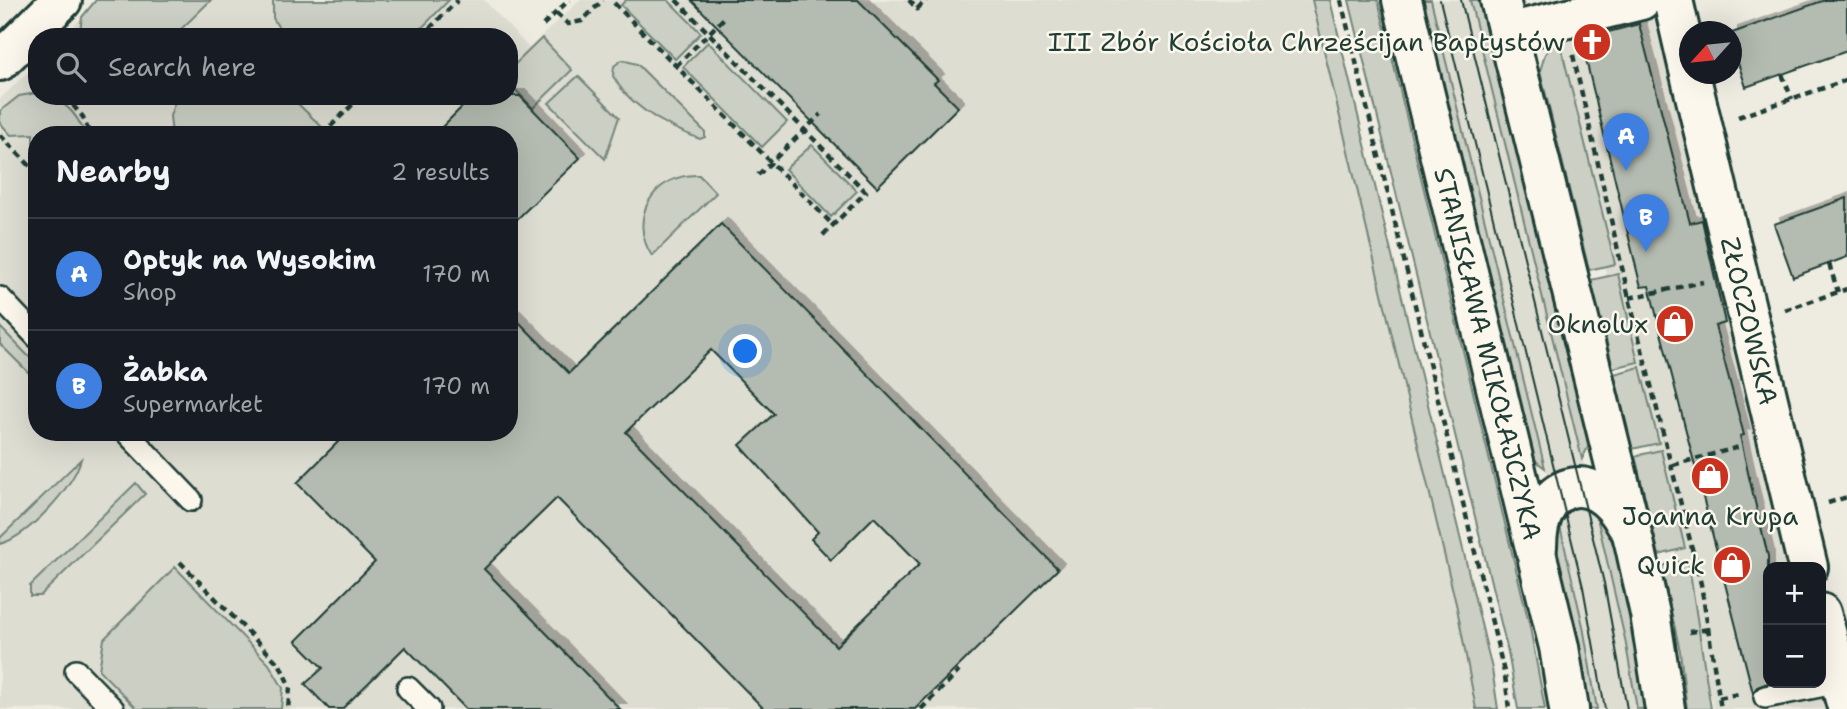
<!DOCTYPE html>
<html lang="en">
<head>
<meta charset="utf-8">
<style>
	body { margin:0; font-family:"Shantell Sans",sans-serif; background:#20242c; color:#f1f3f6 }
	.controls { position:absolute; right:21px; bottom:21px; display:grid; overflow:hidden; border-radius:14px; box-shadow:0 7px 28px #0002 }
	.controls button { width:63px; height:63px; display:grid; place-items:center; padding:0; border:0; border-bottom:2px solid #363941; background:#171b24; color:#f1f3f6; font:35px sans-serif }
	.compass { position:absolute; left:1679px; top:21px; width:63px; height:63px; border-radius:50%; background:#171b24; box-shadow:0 7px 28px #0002; rotate:243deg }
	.you { position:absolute; left:746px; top:352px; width:24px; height:24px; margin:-18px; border:5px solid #fff; border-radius:50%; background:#1a73e8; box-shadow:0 0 0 10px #1a73e833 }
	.badge { display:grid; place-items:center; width:46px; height:46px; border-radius:50%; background:#0b8043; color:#fff; font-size:23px; font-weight:700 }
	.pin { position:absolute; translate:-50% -58px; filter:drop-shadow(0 2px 4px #0008) }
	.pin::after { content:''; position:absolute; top:37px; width:24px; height:21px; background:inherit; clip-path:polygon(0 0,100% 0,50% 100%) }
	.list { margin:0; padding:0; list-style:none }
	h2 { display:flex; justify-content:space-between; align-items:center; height:91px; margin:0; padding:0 28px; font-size:30px }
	h2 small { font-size:23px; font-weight:400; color:#9ea1a6 }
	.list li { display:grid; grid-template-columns:46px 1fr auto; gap:21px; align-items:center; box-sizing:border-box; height:112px; padding:0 28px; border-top:2px solid #363941 }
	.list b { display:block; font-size:26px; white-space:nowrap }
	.list p { margin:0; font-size:23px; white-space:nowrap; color:#9ea1a6 }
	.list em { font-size:23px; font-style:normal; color:#9ea1a6 }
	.icon { flex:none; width:38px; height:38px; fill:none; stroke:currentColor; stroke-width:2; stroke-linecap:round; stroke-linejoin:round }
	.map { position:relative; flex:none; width:1847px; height:709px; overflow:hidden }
	.search { position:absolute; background:#171b24; box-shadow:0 7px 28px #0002; left:28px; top:28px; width:490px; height:77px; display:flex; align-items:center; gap:18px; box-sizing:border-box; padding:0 24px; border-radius:28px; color:#9ea1a6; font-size:26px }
	.panel { position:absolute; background:#171b24; box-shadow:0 7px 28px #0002; left:28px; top:126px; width:490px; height:315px; border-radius:28px }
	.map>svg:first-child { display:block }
</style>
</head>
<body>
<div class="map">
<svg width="1847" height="709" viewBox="0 0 1847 709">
	<defs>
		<filter id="shadow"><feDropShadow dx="6" dy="-6" stdDeviation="0" flood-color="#0004"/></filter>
	</defs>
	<rect width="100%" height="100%" fill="#eeece1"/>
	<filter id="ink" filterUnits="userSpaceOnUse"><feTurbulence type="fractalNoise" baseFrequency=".0143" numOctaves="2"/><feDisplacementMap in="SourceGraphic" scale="14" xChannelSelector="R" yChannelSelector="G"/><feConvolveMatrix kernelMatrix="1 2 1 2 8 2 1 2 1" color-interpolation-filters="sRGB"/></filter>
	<g filter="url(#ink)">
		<!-- built -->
		<path fill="#ddddd2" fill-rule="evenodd" d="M100,0h384l45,48 51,-48h732l145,608 19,101h-1476v-610l37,-36v33h472v-59h-446zM37,135h472v297h-472z
			M1431,0h39l146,595 21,114h-40l-25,-137z
			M1652,13l143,554h-27v116h53l10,26h-117l-166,-669z"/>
		<!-- green -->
		<path fill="#cbcfc4" stroke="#75867c" stroke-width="2" d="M96,0h115l-38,37h-94l3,-20z
			M273,0h176l-36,37h-129l-11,-19z
			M626,0h42l33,33 -26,26 -54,-54z
			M1312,0h18l162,669 6,40h-22l-19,-101z
			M1349,0h29l152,627 15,82h-27l-10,-57z
			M1421,0h10l114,468 -8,-6 -7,-13z
			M1470,0h9l108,438 1,9 -6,12z
			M542,38l30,32 -39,38 -24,-25v-13z
			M1559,39l56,225 -26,6 -49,-199 5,-17z
			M708,42l79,80 -25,25 -79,-80z
			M622,60l15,4 68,68v5l-5,2c-32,-12 -70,-31 -87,-63l1,-10z
			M578,76l41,41 -14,42 -56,-56z
			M37,93v3c24,0 40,16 48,39h-48v23h-4v-24l-22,1 -11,-12v-12l19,-15z
			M177,96h113l34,33 -6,6h-146l-2,-19z
			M812,145l45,46 -26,26 -46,-48z
			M699,175l17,18 -64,63c-25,-38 2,-83 47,-81z
			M1618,274l20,88 -25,6 -22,-88z
			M0,327l37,38v16l-37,-37z
			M1640,367l19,76 -27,6 -18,-75z
			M1661,450l24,98 -26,7 -24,-99z
			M81,459c-8,28 -52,77 -81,85v-6z
			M136,483l9,11 -105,102h-10v-10z
			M1596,513c31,35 42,147 49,196h-8l-12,-70z
			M1559,522l24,104 14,83h-9l-7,-47 -28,-122z
			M1688,560l23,149h-24l-7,-58 -19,-85z
			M175,567l94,97 14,24 -2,21h-144l-38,-39 5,-31z"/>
		<!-- building -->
		<path fill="#b4bbb0" stroke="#1f3d34" stroke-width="2" fill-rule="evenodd" filter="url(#shadow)" d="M691,0h167l80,80 -4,3 24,24 -81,80z
			M1825,0h22v51l-101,36 -14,-42v-12z
			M1639,24l51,199 12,-3 23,103 -10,3 29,109 -4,1 9,41 19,79v127l-11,4 -4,6 -104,-407 -8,1 -4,-16 -56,-232z
			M473,96h47l60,62 -71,69v-92h-75z
			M1847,198v59l-54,20 -19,-53z
			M721,224l337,345 -143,140h-151l-207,-211 -73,71 136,140h-154l-61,-62 -63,62h-13l-24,-25 18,-16 -27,-27 79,-79 -78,-79 51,-51h161v-120l60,61zM711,350l63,64 -34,31 78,87 -7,7 20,21 43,-43 46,47 -84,82 -210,-214z"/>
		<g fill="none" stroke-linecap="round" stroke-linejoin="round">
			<!-- lane casing -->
			<g stroke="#1f3d34" stroke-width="26">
				<path id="lane" d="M0,298l37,39
					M126,432l65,68
					M76,671l37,38
					M408,688l21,21
					M1765,697l75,-15"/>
			</g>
			<!-- street casing -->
			<g stroke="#1f3d34" stroke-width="44">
				<g id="street">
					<path d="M1673,0l16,70"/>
					<path d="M1508,33l133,-33"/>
					<path d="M0,61l62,-61"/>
					<path id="s1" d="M1690,74l118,493"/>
					<path d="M1821,613l26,94"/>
				</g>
			</g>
			<!-- secondary casing -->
			<g stroke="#1f3d34" stroke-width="44">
				<g id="secondary">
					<path id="s2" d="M1402,0l157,647 10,62"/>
					<path d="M1500,0l135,546 15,68 15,95"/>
					<path d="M1537,547c0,-66 57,-83 89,-23"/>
				</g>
			</g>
			<!-- path -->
			<path stroke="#1f3d34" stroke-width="4.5" stroke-dasharray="7 5" stroke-linecap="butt" d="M676,0l190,192 -46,46
				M909,0l8,9 9,-9
				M1341,0l164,676 4,33
				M614,3l219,222
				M556,13l12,11 14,-3 21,-21
				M543,25l26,-25
				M421,37l37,-37
				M1573,55l56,243 72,286 20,125
				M676,66l49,-49
				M1782,74l10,25
				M65,96l18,21 7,18
				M1738,117l109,-37
				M0,135l37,38
				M322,135l39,-39
				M758,175l63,-61
				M1829,264l9,28
				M1629,298l74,-16
				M1785,310l62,-21
				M1673,465l70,-19
				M1828,503l19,-6
				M180,562l100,103 10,22 -2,22
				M1689,632l20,-3
				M1719,698l19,-4
				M921,709l38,-38"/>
			<!-- lane -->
			<use href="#lane" stroke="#fbf7ec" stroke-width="21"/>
			<!-- street -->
			<use href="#street" stroke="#fbf7ec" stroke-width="38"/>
			<!-- secondary -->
			<use href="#secondary" stroke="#fbf7ec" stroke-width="38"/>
			<!-- tram -->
			<path stroke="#1f3d34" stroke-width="2" d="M1440,0l143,587 22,122
				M1461,0l143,583 23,126"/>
		</g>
	</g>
	<!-- icons -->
	<defs>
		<g id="church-disc" transform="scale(2.0125)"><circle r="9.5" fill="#c8321e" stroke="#fbf7ec"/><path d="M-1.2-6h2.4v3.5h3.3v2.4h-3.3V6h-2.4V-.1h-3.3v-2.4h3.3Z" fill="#fff"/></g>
		<g id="shop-disc" transform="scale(2.0125)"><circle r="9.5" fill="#c8321e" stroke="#fbf7ec"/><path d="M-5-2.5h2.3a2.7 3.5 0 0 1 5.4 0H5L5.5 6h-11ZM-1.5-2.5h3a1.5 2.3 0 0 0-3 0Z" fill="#fff"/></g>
	</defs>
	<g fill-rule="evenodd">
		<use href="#church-disc" x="1592" y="42"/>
		<use href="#shop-disc" x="1675" y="324"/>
		<use href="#shop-disc" x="1710" y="476"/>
		<use href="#shop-disc" x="1732" y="565"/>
	</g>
	<g text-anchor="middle" stroke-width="5" stroke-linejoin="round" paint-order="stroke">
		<!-- poi labels -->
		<g font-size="26" fill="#1f3d34" stroke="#fbf7ec" text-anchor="end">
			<text x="1565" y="51">III Zbór Kościoła Chrześcijan Baptystów</text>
			<text x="1648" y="333">Oknolux</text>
			<text x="1710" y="525" text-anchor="middle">Joanna Krupa</text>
			<text x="1705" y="574">Quick</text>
		</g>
		<!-- street labels -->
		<g font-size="26" fill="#1f3d34" stroke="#fbf7ec">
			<text dy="9" stroke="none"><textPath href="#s1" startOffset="254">ZŁOCZOWSKA</textPath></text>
			<text dy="9" stroke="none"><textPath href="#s2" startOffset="364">STANISŁAWA MIKOŁAJCZYKA</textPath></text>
		</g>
	</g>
</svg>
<div class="controls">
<button>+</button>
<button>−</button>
</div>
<svg class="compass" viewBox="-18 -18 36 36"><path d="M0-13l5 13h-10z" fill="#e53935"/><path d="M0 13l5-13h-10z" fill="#9ea1a6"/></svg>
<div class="you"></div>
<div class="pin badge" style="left:1626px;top:171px;background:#3f7fe0">A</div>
<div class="pin badge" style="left:1646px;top:252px;background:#3f7fe0">B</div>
<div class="search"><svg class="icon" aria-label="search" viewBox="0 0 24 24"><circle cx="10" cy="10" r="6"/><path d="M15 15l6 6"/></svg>Search here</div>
<section class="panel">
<h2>Nearby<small>2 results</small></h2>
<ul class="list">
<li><span class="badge" style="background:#3f7fe0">A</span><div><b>Optyk na Wysokim</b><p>Shop</p></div><em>170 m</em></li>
<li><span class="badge" style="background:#3f7fe0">B</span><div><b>Żabka</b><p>Supermarket</p></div><em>170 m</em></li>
</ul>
</section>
</div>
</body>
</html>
